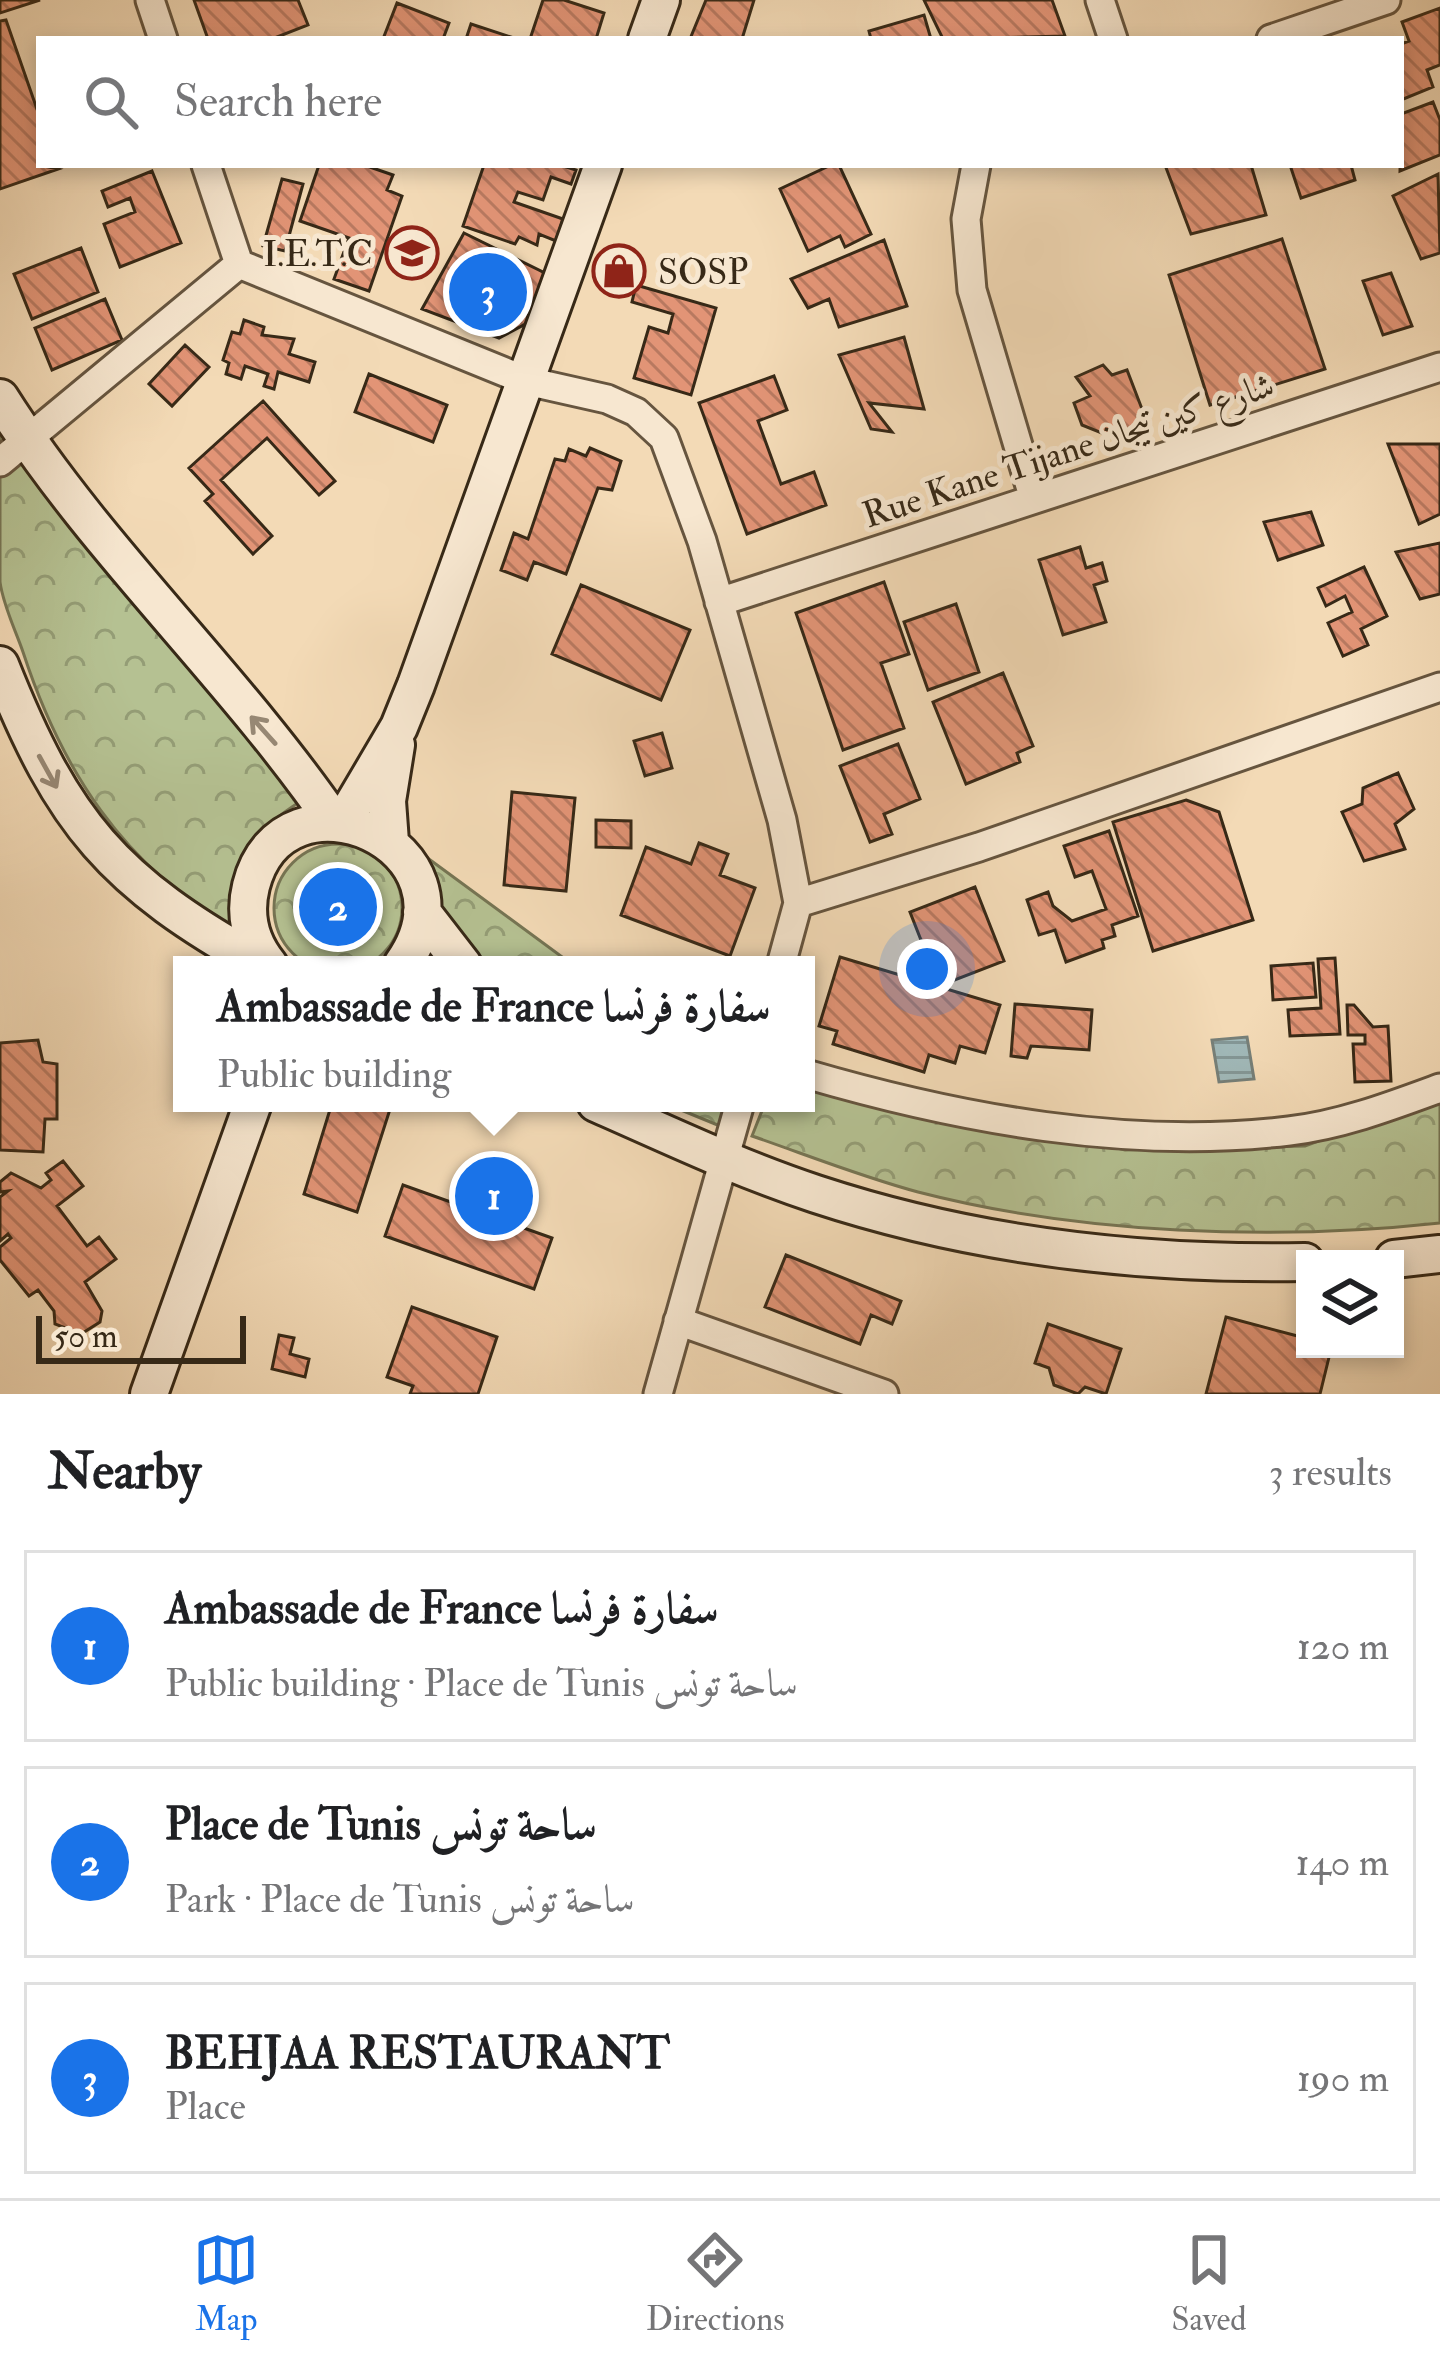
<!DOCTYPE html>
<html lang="en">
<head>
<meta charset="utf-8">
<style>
	body { margin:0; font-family:"IM FELL Double Pica",Amiri,serif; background:#f2f2f2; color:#202124 }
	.controls { position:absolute; right:36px; bottom:36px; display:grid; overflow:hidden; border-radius:0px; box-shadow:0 6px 18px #0003 }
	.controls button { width:108px; height:108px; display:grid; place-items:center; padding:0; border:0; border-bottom:3px solid #e0e0e0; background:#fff; color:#202124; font:60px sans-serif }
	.scale { position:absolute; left:36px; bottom:30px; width:210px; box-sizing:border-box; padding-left:12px; border:6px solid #372917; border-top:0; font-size:33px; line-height:42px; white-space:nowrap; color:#372917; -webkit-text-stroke:9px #f7e7d0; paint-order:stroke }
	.you { position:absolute; left:927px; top:969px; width:42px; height:42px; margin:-30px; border:9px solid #fff; border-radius:50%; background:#1a73e8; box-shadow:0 0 0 18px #1a73e833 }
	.badge { display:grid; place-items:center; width:78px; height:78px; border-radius:50%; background:#1a73e8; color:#fff; font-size:39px; font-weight:700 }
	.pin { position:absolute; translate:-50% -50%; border:6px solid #fff; box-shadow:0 3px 12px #0006 }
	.popup { position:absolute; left:173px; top:956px; width:642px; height:156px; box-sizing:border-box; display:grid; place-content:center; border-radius:0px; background:#fff; filter:drop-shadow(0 3px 9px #0005); font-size:39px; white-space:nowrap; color:#757577 }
	.popup b { font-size:45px; color:#202124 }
	.popup::after { content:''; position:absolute; left:50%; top:100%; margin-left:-24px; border:24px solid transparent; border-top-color:#fff }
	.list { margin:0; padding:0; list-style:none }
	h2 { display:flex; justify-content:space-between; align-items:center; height:156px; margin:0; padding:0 48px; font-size:51px }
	h2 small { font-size:39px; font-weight:400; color:#757577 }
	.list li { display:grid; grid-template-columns:78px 1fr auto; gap:36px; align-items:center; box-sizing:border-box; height:192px; margin:0 24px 24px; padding:0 24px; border:3px solid #e0e0e0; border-radius:0px }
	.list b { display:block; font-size:45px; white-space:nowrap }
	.list p { margin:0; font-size:39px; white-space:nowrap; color:#757577 }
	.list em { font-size:39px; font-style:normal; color:#757577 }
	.icon { flex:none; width:66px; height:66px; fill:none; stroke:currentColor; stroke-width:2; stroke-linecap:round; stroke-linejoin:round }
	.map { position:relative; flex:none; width:1440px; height:1394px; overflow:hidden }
	.search { position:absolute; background:#fff; box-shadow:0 6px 18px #0003; left:36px; right:36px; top:36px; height:132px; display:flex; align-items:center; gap:30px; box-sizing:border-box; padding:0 42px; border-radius:0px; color:#757577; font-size:45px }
	.sheet { height:804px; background:#fff }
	nav { display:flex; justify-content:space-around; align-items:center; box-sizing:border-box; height:168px; border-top:3px solid #e0e0e0; background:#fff; font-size:33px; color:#757577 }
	nav a { display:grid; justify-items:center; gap:6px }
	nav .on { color:#1a73e8 }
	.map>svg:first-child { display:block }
</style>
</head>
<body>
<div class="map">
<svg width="1440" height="1394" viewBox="0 0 1440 1394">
	<defs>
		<pattern id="park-crowns" width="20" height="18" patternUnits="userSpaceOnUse" patternTransform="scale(3)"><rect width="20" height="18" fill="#b5c192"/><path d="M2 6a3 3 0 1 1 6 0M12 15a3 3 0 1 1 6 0" fill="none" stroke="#949d76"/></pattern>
		<pattern id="water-rules" width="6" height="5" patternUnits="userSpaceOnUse" patternTransform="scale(3)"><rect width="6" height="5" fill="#a0b8b8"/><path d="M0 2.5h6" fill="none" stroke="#839695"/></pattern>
		<pattern id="building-back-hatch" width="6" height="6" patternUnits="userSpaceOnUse" patternTransform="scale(3)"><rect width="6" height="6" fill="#e29476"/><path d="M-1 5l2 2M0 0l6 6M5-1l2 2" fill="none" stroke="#b87960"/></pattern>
	</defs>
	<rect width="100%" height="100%" fill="#f3dab6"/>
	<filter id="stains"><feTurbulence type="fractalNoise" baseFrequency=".00167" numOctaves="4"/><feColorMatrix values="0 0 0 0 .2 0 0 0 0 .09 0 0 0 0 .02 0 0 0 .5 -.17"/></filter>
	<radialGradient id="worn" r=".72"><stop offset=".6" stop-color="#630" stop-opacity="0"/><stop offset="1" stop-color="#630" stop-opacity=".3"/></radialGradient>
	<!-- park -->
	<path fill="url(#park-crowns)" stroke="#767554" stroke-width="3" d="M0,426l311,369c-56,33 -88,65 -77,133 -111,-60 -173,-160 -211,-276 -8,-23 -20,-47 -23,-70 0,-50 0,-106 0,-156z
		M274 908a64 64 0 1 1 128 0a64 64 0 1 1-128 0Z
		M418,851l155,114h-94l-41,-57z
		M806,1058l66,28 253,64 180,-4 135,-50v127c-165,18 -360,11 -522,-31 -56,-15 -111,-37 -166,-56l13,-33h41z
		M664,1103h67l-11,23z"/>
	<!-- water -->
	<path fill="url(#water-rules)" stroke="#767f78" stroke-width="3" d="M1247,1037l7,42 -35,3 -7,-42z"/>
	<!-- building -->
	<path fill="url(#building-back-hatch)" stroke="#372917" stroke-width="3" d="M0,0h40l-40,13z
		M194,0h104l10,25 -36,14h-64z
		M543,0h21l40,13 -8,26h-66z
		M706,0h48l-12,39h-52z
		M924,0h128l13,36 -122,3z
		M397,3l52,20 -6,16h-60z
		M1440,8v57l-13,5 6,17 -32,13v-56l8,-3 -7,-19z
		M924,15l7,24h-60l-2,-8z
		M6,20l33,95v50l19,4 -58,20v-168z
		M471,24l46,15h-51z
		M1433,102l7,18v35l-40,16 1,-57z
		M319,165h45l29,10 -6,15 15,6 -33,95 -35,-12 15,-41 -49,-17z
		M484,165h76l16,5 -5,14 -20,-7 -8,23 -25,-8 -4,10 49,17 -7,22 -17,-7 -2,11 -18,-8 -4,7 -52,-18z
		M831,165h8l32,69 -26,13 -5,-11 -32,15 -28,-62z
		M1165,165h86l15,50 -75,19z
		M1290,165h61l4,15 -54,18z
		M152,171l29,72 -61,24 -16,-43 31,-12 -5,-14 -22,9 -6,-16z
		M1438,174l2,79 -19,6 -28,-63z
		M282,179l21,5 -18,67 -22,-5z
		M464,233l87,43 -16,43 -36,19 -77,-29z
		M1282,239l43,130 -115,36 -41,-130z
		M884,240l23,66 -68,21 -10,-28 -21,9 -17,-29z
		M81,248l17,44 -66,27 -18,-45z
		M1391,273l21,53 -29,9 -20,-54z
		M636,285l80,23 -25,87 -57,-17 15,-51 19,6 5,-19 -41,-12z
		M105,299l17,41 -70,30 -17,-42z
		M244,320l20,7 -2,8 32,4 -5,15 26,8 -6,20 -31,-10 -4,17 -10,-3 4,-12 -23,-8 -4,13 -15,-5 3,-11 -6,-3 9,-28 8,2z
		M904,337l20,72 -55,-6 23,29 -21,-3 -32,-74z
		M185,345l24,22 -37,39 -23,-22z
		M1103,365l9,10 15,-5 20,52 -38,14 -27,-11 -8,-22 16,-7 -14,-19z
		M369,374l78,31 -14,37 -78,-30z
		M774,376l13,34 -29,11 23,63 33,-12 12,33 -79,29 -48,-131z
		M263,401l72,80 -16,14 -52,-57 -46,42 51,56 -19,18 -48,-53 8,-7 -24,-26z
		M1388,444h52v70l-21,10z
		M590,448l31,13 -9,29 -14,-2 -32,86 -32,-12 -7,18 -26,-10 13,-37 14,6 27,-80 10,2 4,-12 17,7z
		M1311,512l12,33 -45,15 -14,-38z
		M1440,543v51l-20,5 -24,-47z
		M1080,547l6,21 16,-5 5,18 -13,4 12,37 -43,13 -24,-75z
		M1364,567l23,49 -26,13 7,16 -25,11 -15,-33 24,-11 -7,-16 -19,10 -8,-18z
		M884,582l25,72 -28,9 23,65 -61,22 -47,-137z
		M581,585l109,45 -29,70 -109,-46z
		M956,604l23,68 -51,18 -24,-68z
		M1003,673l30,73 -16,7 3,9 -54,22 -33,-82z
		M662,733l10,35 -27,8 -11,-35z
		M898,744l22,55 -36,15 8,20 -22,8 -30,-76z
		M1398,773l16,36 -19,15 10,25 -41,12 -22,-49 20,-8 1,-16z
		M512,792l63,6 -9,93 -62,-6z
		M1186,800l33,12 34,108 -100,31 -40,-129z
		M596,820l35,1v27l-35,-1z
		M1109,831l29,85 -26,9 3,11 -13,4 2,8 -38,14 -11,-32 -16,5 -12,-35 21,-8 5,14 19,15 34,-12 -14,-38 -17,6 -11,-31z
		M699,843l29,11 -8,21 35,13 -25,68 -109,-41 25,-68 45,17z
		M975,887l29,74 -65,25 -29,-74z
		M840,957l160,48 -15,48 -25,-7 -5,17 -26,-8 -5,17 -91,-28 4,-13 -18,-5z
		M1335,958l5,76 -50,2 -2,-26 33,-2 -3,-49z
		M1313,963l3,34 -43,3 -2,-34z
		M1015,1004l77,6 -3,40 -58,-4 -4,12 -16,-2z
		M1347,1005h7l19,22 15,-1 3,55 -36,1 -2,-38h12v-9h-17z
		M38,1040l5,22 14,2v55h-12l-2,33 -43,-2v-107z
		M332,1103h60l-35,109 -53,-18z
		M63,1161l20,25 -26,20 30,40 12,-9 17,22 -31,23 17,29 -2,11 -19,12 -26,-10 -1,-13 -16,-21 -9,6 -29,-36v-13l11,-9 -3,-4 -8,7v-44l8,-6 -8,1v-10l11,-9 30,15 10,-8 -5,-7z
		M403,1185l149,53 -18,51 -149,-53z
		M786,1255l115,46 -9,23 -21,-9 -11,29 -95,-37z
		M412,1307l85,30 -19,57h-68l3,-8 -26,-9z
		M1226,1317l79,21v11h26l-11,45h-114z
		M1048,1324l73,25 -15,45 -21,-7 -7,7 -24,-9 -5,-17 -14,-5z
		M279,1335l15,3 -4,16 19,5 -4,18 -33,-8z"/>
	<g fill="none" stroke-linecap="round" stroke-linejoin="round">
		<!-- street casing -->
		<g stroke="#66553f" stroke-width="33">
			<path id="street" d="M150,0l13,39
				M1100,0l13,39
				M1271,39l115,-39
				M206,165l33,99 288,117 80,18 29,13 28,26 38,103 80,279 16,83 -17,62
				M976,165l-10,54 6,71 61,206
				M0,462l239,-198
				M719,602l721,-235
				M798,903l181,-56 461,-160
				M806,1074c154,45 322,76 483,57 52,-6 102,-25 151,-43
				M678,1321l206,73
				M658,1394l82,-291"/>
		</g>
		<!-- secondary casing -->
		<g stroke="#372917" stroke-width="42">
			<path id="secondary" d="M647,39l14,-39
				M0,398c97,153 232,276 334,424
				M0,665c63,159 113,217 262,300
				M343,822l56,-95 17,-42 187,-520
				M390,842l-3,-41 9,-56
				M422,912l41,53
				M269,965c-19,-23 -25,-51 -18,-79 32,-128 236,-41 151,79
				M596,1103c73,32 144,66 220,91 158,52 324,71 489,68
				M1394,1259l46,-5
				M149,1394l104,-291"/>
		</g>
		<!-- street -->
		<use href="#street" stroke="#f7e7d0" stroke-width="27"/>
		<!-- secondary -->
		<use href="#secondary" stroke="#f7e7d0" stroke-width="36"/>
	</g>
	<!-- one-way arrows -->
	<defs><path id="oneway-shaft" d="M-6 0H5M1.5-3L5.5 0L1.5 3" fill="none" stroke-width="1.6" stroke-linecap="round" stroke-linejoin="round" transform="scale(3)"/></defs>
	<g stroke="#978874">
		<use href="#oneway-shaft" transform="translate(263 730) rotate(-132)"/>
		<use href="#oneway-shaft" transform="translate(48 772) rotate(61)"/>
	</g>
	<!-- icons -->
	<defs>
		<g id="school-ring" transform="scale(2.7)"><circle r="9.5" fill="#f7e7d0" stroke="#8f2418" stroke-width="1.5"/><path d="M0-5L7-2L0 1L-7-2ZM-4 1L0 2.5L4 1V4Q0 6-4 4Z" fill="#8f2418"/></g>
		<g id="shop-ring" transform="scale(2.7)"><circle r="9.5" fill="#f7e7d0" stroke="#8f2418" stroke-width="1.5"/><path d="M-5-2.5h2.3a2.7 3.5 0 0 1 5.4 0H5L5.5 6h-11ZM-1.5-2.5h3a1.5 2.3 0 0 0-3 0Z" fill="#8f2418"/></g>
	</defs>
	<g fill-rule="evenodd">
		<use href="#school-ring" x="412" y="253"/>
		<use href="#shop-ring" x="619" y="271"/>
	</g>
	<g text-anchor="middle" stroke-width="10" stroke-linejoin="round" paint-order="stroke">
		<!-- poi labels -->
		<g font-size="36" fill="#372917" stroke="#f7e7d0" text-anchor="end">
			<text x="373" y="266">I.E.T.C</text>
			<text x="658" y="284" text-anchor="start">SOSP</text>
		</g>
		<!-- street labels -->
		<g font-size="36" fill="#372917" stroke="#f7e7d0">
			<text transform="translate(1068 449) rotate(-18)" y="13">Rue Kane Tijane شارع كين تيجان</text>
		</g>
	</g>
	<rect width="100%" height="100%" filter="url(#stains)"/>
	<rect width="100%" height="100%" fill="url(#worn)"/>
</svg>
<div class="controls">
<button><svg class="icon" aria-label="layers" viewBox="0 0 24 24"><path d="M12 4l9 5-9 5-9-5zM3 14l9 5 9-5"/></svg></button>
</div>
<div class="scale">50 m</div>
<div class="you"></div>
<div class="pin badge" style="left:494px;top:1196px">1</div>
<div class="popup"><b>Ambassade de France سفارة فرنسا</b>Public building</div>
<div class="pin badge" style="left:338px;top:907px">2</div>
<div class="pin badge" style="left:488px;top:292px">3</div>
<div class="search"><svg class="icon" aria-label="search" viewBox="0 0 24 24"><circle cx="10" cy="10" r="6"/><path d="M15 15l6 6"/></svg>Search here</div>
</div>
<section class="sheet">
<h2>Nearby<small>3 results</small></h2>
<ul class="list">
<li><span class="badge">1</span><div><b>Ambassade de France سفارة فرنسا</b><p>Public building · Place de Tunis ساحة تونس</p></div><em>120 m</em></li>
<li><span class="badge">2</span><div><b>Place de Tunis ساحة تونس</b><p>Park · Place de Tunis ساحة تونس</p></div><em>140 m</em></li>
<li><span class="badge">3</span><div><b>BEHJAA RESTAURANT</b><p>Place</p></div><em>190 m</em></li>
</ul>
</section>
<nav>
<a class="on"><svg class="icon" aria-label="map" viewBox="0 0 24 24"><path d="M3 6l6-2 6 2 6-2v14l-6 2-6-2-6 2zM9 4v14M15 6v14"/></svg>Map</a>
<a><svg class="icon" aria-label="directions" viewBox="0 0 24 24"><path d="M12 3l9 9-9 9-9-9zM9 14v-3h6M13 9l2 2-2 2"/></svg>Directions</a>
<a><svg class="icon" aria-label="saved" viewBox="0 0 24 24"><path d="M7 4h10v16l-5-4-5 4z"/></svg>Saved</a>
</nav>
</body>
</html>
